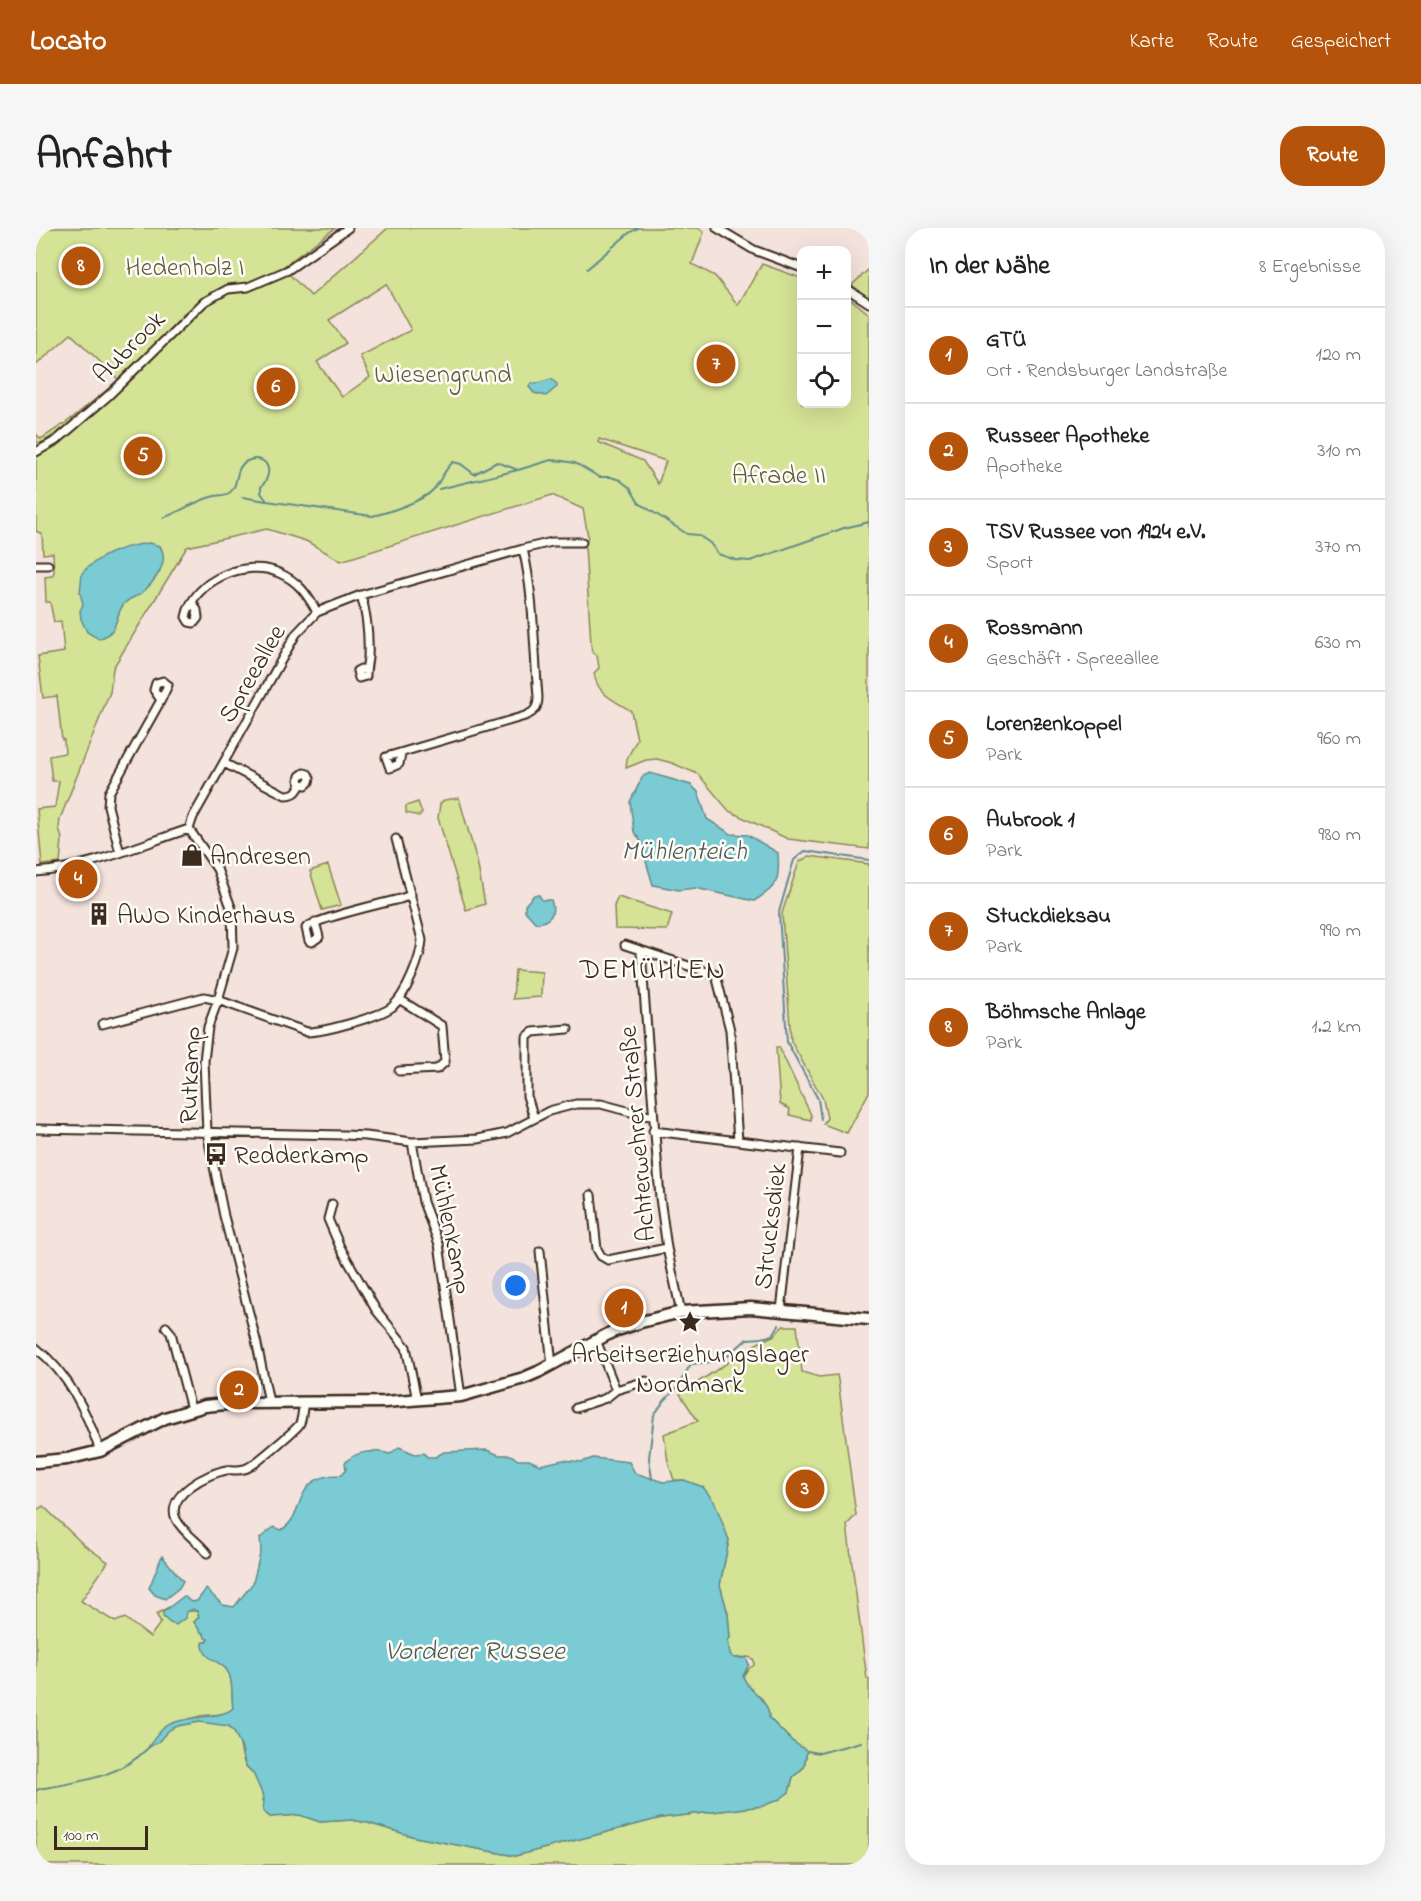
<!DOCTYPE html>
<html lang="de">
<head>
<meta charset="utf-8">
<style>
	body { margin:0; font-family:"Indie Flower",sans-serif; background:#f6f6f6; color:#222 }
	.controls { position:absolute; right:18px; top:18px; display:grid; overflow:hidden; border-radius:12px; box-shadow:0 6px 24px #0002 }
	.controls button { width:54px; height:54px; display:grid; place-items:center; padding:0; border:0; border-bottom:2px solid #e0e0e0; background:#fff; color:#222; font:30px sans-serif }
	.scale { position:absolute; left:18px; bottom:15px; width:94px; box-sizing:border-box; padding-left:6px; border:3px solid #3b2a1e; border-top:0; font-size:16px; line-height:21px; white-space:nowrap; color:#3b2a1e; -webkit-text-stroke:4px #fdfcf7; paint-order:stroke }
	.you { position:absolute; left:480px; top:1058px; width:21px; height:21px; margin:-15px; border:4px solid #fff; border-radius:50%; background:#1a73e8; box-shadow:0 0 0 9px #1a73e833 }
	.badge { display:grid; place-items:center; width:39px; height:39px; border-radius:50%; background:#b45309; color:#fff; font-size:20px; font-weight:700 }
	.pin { position:absolute; translate:-50% -50%; border:3px solid #fff; box-shadow:0 2px 6px #0006 }
	.list { margin:0; padding:0; list-style:none }
	h2 { display:flex; justify-content:space-between; align-items:center; height:78px; margin:0; padding:0 24px; font-size:26px }
	h2 small { font-size:20px; font-weight:400; color:#767676 }
	.list li { display:grid; grid-template-columns:39px 1fr auto; gap:18px; align-items:center; box-sizing:border-box; height:96px; padding:0 24px; border-top:2px solid #e0e0e0 }
	.list b { display:block; font-size:22px; white-space:nowrap }
	.list p { margin:0; font-size:20px; white-space:nowrap; color:#767676 }
	.list em { font-size:20px; font-style:normal; color:#767676 }
	.icon { flex:none; width:33px; height:33px; fill:none; stroke:currentColor; stroke-width:2; stroke-linecap:round; stroke-linejoin:round }
	.map { position:relative; flex:none; width:833px; height:1637px; overflow:hidden; border-radius:24px }
	header { display:flex; align-items:center; gap:36px; box-sizing:border-box; height:84px; padding:0 30px; background:#b45309; color:#fff }
	header strong { font-size:28px }
	nav { display:flex; gap:33px; margin-inline-start:auto; font-size:21px }
	.intro { display:flex; align-items:center; justify-content:space-between; box-sizing:border-box; height:144px; padding:0 36px }
	h1 { margin:0; font-size:42px }
	.button { padding:15px 27px; border-radius:24px; background:#b45309; color:#fff; font-size:21px; font-weight:700 }
	main { display:flex; gap:36px; padding:0 36px }
	aside { flex:1; background:#fff; border-radius:24px; box-shadow:0 6px 24px #0002 }
	.map>svg:first-child { display:block }
</style>
</head>
<body>
<header>
<strong>Locato</strong>
<nav><a>Karte</a><a>Route</a><a>Gespeichert</a></nav>
</header>
<div class="intro"><h1>Anfahrt</h1><a class="button">Route</a></div>
<main>
<div class="map">
<svg width="833" height="1637" viewBox="0 0 833 1637">
	<rect width="100%" height="100%" fill="#f4e2dc"/>
	<filter id="ink" filterUnits="userSpaceOnUse"><feTurbulence type="fractalNoise" baseFrequency=".0167" numOctaves="2"/><feDisplacementMap in="SourceGraphic" scale="12" xChannelSelector="R" yChannelSelector="G"/><feConvolveMatrix kernelMatrix="1 2 1 2 8 2 1 2 1" color-interpolation-filters="sRGB"/></filter>
	<g filter="url(#ink)">
		<!-- green -->
		<path fill="#d5e396" stroke="#88865a" stroke-width="1.5" fill-rule="evenodd" d="M0,0h299l-59,44 -29,12 -19,3 -26,13 -19,15 -69,72 -46,38 -25,17 -6,1 -1,-9 5,5 26,-17 52,-42 -48,-46 -35,31z
			M352,0h310l6,4 -12,32 23,12 23,29 24,-41 39,14 1,126h44l1,-108 22,18v535l-81,-10 -59,-28 -31,-37 -26,-11 -15,-4 -11,1 -20,8 1,-9 10,-20 -6,-28c-17,-11 -34,-16 -37,-38l5,-5 -2,-13 -5,-3 -1,-8 -6,-98 3,-10 -5,-27 -31,-14 -211,66 -35,-20 -39,-12 -80,18 -74,121 -3,24 -50,127 -1,9 3,11 -2,24 -18,2 -5,-56 18,-2 4,-26h-7l-3,-25 16,-3 -1,-13h-2l-5,-44 -14,2 -5,-42 26,-4 -3,-31 -7,1 -4,-20h-4l-1,-25 7,-1 2,-4 -1,-19 -10,1 -1,-20 -6,-3v-74l37,-25 29,-25 102,-102 26,-14 17,-2 42,-15 22,22zM350,56l25,46 -51,26 10,21 -28,20 -25,-35 29,-19 -17,-23zM563,211l67,22 -8,23 -15,-23 -45,-19z
			M833,41v30l-17,-14z
			M423,570l18,63 8,43 -19,6 -28,-92 2,-14 4,-4z
			M382,574l4,11 -3,3 -13,-3v-7z
			M773,628l60,8v228l-22,41 -24,-9 4,-6 -4,-19 -32,-58 -9,-128 17,-51z
			M292,637l13,40 -19,5 -12,-39z
			M582,669l54,17 -5,16 -52,-1 -1,-23z
			M479,742l27,2 -1,25 -28,2z
			M740,819h3l32,68v5l-22,-5 1,-6 -10,-5z
			M747,1098h14l5,46 17,5 18,-2 1,5 18,135 -9,10 20,154h2v186h-833v-354l7,-5 41,39 24,17 -27,39 34,21 10,-4 25,19 11,-15 -5,-8 13,-7 -6,5 34,-1 2,6 -5,5 14,17 -5,7c7,10 18,16 24,24 7,10 4,26 6,38 -8,9 -22,6 -33,8 -12,3 -23,6 -34,11l-7,14c3,-4 5,-8 9,-11 12,-8 51,-12 63,-2 12,10 8,28 15,38 1,2 4,4 6,6 9,11 12,26 11,39l7,6 30,-2 20,7 32,-2 16,3 47,14 100,19 146,-38 102,-12 26,-14 4,-15 11,-10 3,-16 -15,-10 -23,-23 -6,-18 -17,-16 -3,-8 5,-7 6,-4v-5l-5,-3 -15,1 -4,-4 -2,-15 2,-1 -2,-24 -8,-29 9,-45 -45,-60h-10l-6,-18 -4,-28 34,-13 -18,-27 76,-50 19,-9z"/>
		<!-- water -->
		<path fill="#7acbd3" stroke="#618b8b" stroke-width="1.5" d="M515,151l6,5v3l-11,9 -12,-3 -5,-6 3,-4 3,1z
			M113,315l11,3c10,16 -5,35 -17,46 -6,5 -15,6 -20,13 -10,15 -3,26 -24,34l-12,-7 -6,-13 -1,-8 3,-7 -3,-11 2,-20c17,-18 43,-27 67,-30z
			M614,545l41,12 7,7 9,27 24,15 17,1 30,18c2,27 0,34 -24,48l-59,-13 -16,2 -26,-5 -7,-24 -1,-14 -11,-15 -4,-30 13,-26z
			M498,667h5l3,5h9c5,14 -1,22 -15,23l-11,-12v-6z
			M363,1219l16,7 9,-1 3,4h8l9,-5 43,-2 12,5h12l7,5h11l11,5 23,-5 19,2 11,-4 36,4 6,11 28,9 21,-2 19,7 12,16 14,37 -9,45 8,29 2,24 -2,2 2,14 4,4h12l3,6 -6,12c5,17 27,23 26,42l23,23 15,10 -3,16 -11,10 -4,15 -9,7 -17,7 -102,12 -146,38 -100,-19 -47,-14 -16,-3 -32,2 -20,-7 -30,2 -7,-6 1,-13 -11,-25 -8,-8 -3,-16 -8,-18 -5,-5 -30,-4 -21,4 -9,4 -10,11 -12,8c5,-7 11,-17 18,-22 17,-12 58,-8 68,-19 -2,-12 1,-29 -7,-39 -7,-9 -24,-9 -23,-27h4l1,-3 -3,-1 -1,-5 -3,-1 -7,-10 5,-5 -2,-6 -4,-2 -7,3 -1,6 -9,7 -6,-2 -7,-6v-5l21,-16 7,6 6,-1 9,-12 17,16 11,2 19,-24 8,-33 -1,-12 14,-11 7,3c26,-14 9,-55 60,-55l5,-5 -1,-7c9,-12 31,-14 45,-9z
			M126,1328l21,25 -4,7 -14,11 -10,-4 -6,-7z"/>
		<g fill="none" stroke-linecap="round" stroke-linejoin="round">
			<!-- stream -->
			<path stroke="#618b8b" stroke-width="2" d="M551,41l42,-36 9,-5
				M403,261l79,-19
				M206,269l24,4
				M127,290c16,-6 31,-16 48,-21 5,-2 13,-1 18,-4 11,-7 4,-25 18,-32 19,-8 29,10 14,26v6l6,8 105,15c15,-3 51,-15 61,-26 8,-9 11,-20 20,-28l8,2 13,10 23,-12 21,8 33,-10 12,1 12,2 24,14h12l9,3 10,8 9,15 48,31 11,1 12,8 8,11 18,6 14,1 94,-33 25,-6
				M785,891l-3,-20 -31,-57 -8,-130 15,-52 11,-9 64,9
				M616,1251l-3,-21 5,-43 11,-15 11,-11 15,-25 31,-3 25,-22 15,-1 11,-3 6,-10
				M833,1513v-1
				M771,1523l13,2 41,-11
				M0,1563l3,-2c39,-7 79,-11 108,-40"/>
			<!-- street casing -->
			<g stroke="#3b2a1e" stroke-width="11">
				<path id="street" d="M681,0l37,22 48,18
					M810,60l23,15
					M0,224l21,-12 52,-45 95,-93 24,-13 20,-2 40,-17 60,-42
					M0,337h12
					M325,367c6,20 8,42 7,63 -1,6 -2,12 -2,18l-7,2 -2,-7 4,-2 4,1
					M156,374l5,8 1,8 -4,5 -5,-1 -3,-5c7,-37 61,-59 93,-44 19,8 28,21 38,39
					M365,526l-2,10 -9,4 -4,-11 139,-41c10,-4 13,-9 13,-19 -4,-47 -4,-102 -15,-148
					M188,535l61,32c10,0 12,-3 16,-11l-2,-4 1,-4 4,-3 4,1 2,4 -1,4 -3,3 -5,-1
					M153,601l28,40 15,41 1,38 -15,52 -10,27 -4,34 3,71 17,84 32,124 13,62
					M153,601l4,-12 103,-183 21,-22 44,-17 162,-46 29,-7h30
					M84,625l-12,-47 1,-13 52,-93 7,-15 -5,-4 -7,2 -2,7 7,10
					M0,644c53,-4 103,-27 153,-43
					M279,694l4,15 -7,5 -3,-1 -3,-13c6,-8 78,-25 94,-29l11,-4
					M589,717l91,30 14,55 8,111
					M605,724l19,246 7,50 14,64
					M66,796l102,-27 14,3 89,32c16,0 72,-15 85,-25 14,-12 29,-49 30,-67l-26,-101
					M363,843l38,-2 8,-7 -3,-36 -43,-27
					M498,890l-7,-22v-59l6,-5 35,-3
					M0,901l308,6 22,1 46,6 66,-3 29,-6 42,-22 27,-7h25l41,11 10,1
					M617,903l187,22
					M376,914l11,60 16,42 22,152
					M555,967l6,54 4,7 7,4 59,-12
					M296,976l-4,15 12,28 36,63 30,37 11,53
					M504,1023l12,114
					M745,1082l19,-162
					M130,1099l5,6 20,76
					M560,1112l20,50
					M0,1120c33,26 51,65 64,103
					M540,1180l30,-10 10,-8 30,-9
					M171,1325c-9,-12 -24,-20 -31,-34 -11,-24 32,-46 51,-49 8,-1 14,2 22,-3 8,-4 45,-36 50,-42 4,-6 3,-16 5,-23"/>
			</g>
			<!-- secondary casing -->
			<g stroke="#3b2a1e" stroke-width="15">
				<path id="secondary" d="M0,1234l31,-3 33,-8 65,-33 40,-12 31,-3 149,-1 76,-6 63,-18 14,-6 74,-40 29,-10 40,-10 70,-4 118,11"/>
			</g>
			<!-- street -->
			<use href="#street" stroke="#fdfcf7" stroke-width="7"/>
			<!-- secondary -->
			<use href="#secondary" stroke="#fdfcf7" stroke-width="10"/>
		</g>
	</g>
	<!-- icons -->
	<defs>
		<g id="shop-bare" transform="scale(1.8)"><path d="M-5-2.5h2.3a2.7 3.5 0 0 1 5.4 0H5L5.5 6h-11ZM-1.5-2.5h3a1.5 2.3 0 0 0-3 0Z" fill="#3b2a1e" stroke="#fdfcf7" stroke-width="2.5" paint-order="stroke"/></g>
		<g id="building-bare" transform="scale(1.8)"><path d="M-4-6H4V6H1V3H-1V6H-4ZM-2.5-4.3h1.7v1.8h-1.7ZM.8-4.3h1.7v1.8H.8ZM-2.5-1h1.7V.8h-1.7ZM.8-1h1.7V.8H.8Z" fill="#3b2a1e" stroke="#fdfcf7" stroke-width="2.5" paint-order="stroke"/></g>
		<g id="bus-bare" transform="scale(1.8)"><path d="M-5-6H5V4H4V6H2V4H-2V6H-4V4H-5ZM-3.5-4V0h7V-4ZM-3.5 1.2v1.5H-2V1.2ZM2 1.2v1.5H3.5V1.2Z" fill="#3b2a1e" stroke="#fdfcf7" stroke-width="2.5" paint-order="stroke"/></g>
		<g id="sight-bare" transform="scale(1.8)"><path d="M0-6L1.8-2.2L6-1.7L2.9 1.2L3.7 5.4L0 3.3L-3.7 5.4L-2.9 1.2L-6-1.7L-1.8-2.2Z" fill="#3b2a1e" stroke="#fdfcf7" stroke-width="2.5" paint-order="stroke"/></g>
	</defs>
	<g fill-rule="evenodd">
		<use href="#shop-bare" x="156" y="627"/>
		<use href="#building-bare" x="63" y="686"/>
		<use href="#bus-bare" x="180" y="926"/>
		<use href="#sight-bare" x="654" y="1094"/>
	</g>
	<g text-anchor="middle" stroke-width="5" stroke-linejoin="round" paint-order="stroke">
		<!-- park labels -->
		<g font-size="26" fill="#62583c" stroke="#fdfcf7">
			<text x="149" y="47">Hedenholz I</text>
			<text x="407" y="154">Wiesengrund</text>
			<text x="743" y="255">Afrade II</text>
		</g>
		<!-- street labels -->
		<g font-size="26" fill="#3b2a1e" stroke="#fdfcf7">
			<text transform="translate(92 118) rotate(-45)" y="9">Aubrook</text>
			<text transform="translate(215 445) rotate(-60)" y="9">Spreeallee</text>
			<text transform="translate(153 847) rotate(-88)" y="9">Rutkamp</text>
			<text transform="translate(600 906) rotate(-95)" y="9">Achterwehrer Straße</text>
			<text transform="translate(733 998) rotate(-83)" y="9">Strucksdiek</text>
			<text transform="translate(416 1001) rotate(78)" y="9">Mühlenkamp</text>
		</g>
		<!-- poi labels -->
		<g font-size="26" fill="#3b2a1e" stroke="#fdfcf7" text-anchor="start">
			<text x="174" y="636">Andresen</text>
			<text x="81" y="695">AWO Kinderhaus</text>
			<text x="198" y="935">Redderkamp</text>
			<text x="654" y="1134" text-anchor="middle">Arbeitserziehungslager<tspan x="654" dy="30">Nordmark</tspan></text>
		</g>
		<!-- water labels -->
		<g font-size="27" font-style="italic" fill="#4e5a54" stroke="#fdfcf7">
			<text x="648" y="631">Mühlenteich</text>
			<text x="439" y="1431">Vorderer Russee</text>
		</g>
		<!-- quarter labels -->
		<g font-size="28" letter-spacing="1.5" fill="#3b2a1e" stroke="#fdfcf7">
			<text x="617" y="750">DEMÜHLEN</text>
		</g>
	</g>
</svg>
<div class="controls">
<button>+</button>
<button>−</button>
<button><svg class="icon" aria-label="locate" viewBox="0 0 24 24"><circle cx="12" cy="12" r="6"/><path d="M12 2v4M12 18v4M2 12h4M18 12h4"/></svg></button>
</div>
<div class="scale">100 m</div>
<div class="you"></div>
<div class="pin badge" style="left:588px;top:1080px">1</div>
<div class="pin badge" style="left:203px;top:1162px">2</div>
<div class="pin badge" style="left:769px;top:1261px">3</div>
<div class="pin badge" style="left:42px;top:651px">4</div>
<div class="pin badge" style="left:107px;top:228px">5</div>
<div class="pin badge" style="left:240px;top:159px">6</div>
<div class="pin badge" style="left:680px;top:136px">7</div>
<div class="pin badge" style="left:45px;top:38px">8</div>
</div>
<aside>
<h2>In der Nähe<small>8 Ergebnisse</small></h2>
<ul class="list">
<li><span class="badge">1</span><div><b>GTÜ</b><p>Ort · Rendsburger Landstraße</p></div><em>120 m</em></li>
<li><span class="badge">2</span><div><b>Russeer Apotheke</b><p>Apotheke</p></div><em>310 m</em></li>
<li><span class="badge">3</span><div><b>TSV Russee von 1924 e.V.</b><p>Sport</p></div><em>370 m</em></li>
<li><span class="badge">4</span><div><b>Rossmann</b><p>Geschäft · Spreeallee</p></div><em>630 m</em></li>
<li><span class="badge">5</span><div><b>Lorenzenkoppel</b><p>Park</p></div><em>960 m</em></li>
<li><span class="badge">6</span><div><b>Aubrook 1</b><p>Park</p></div><em>980 m</em></li>
<li><span class="badge">7</span><div><b>Stuckdieksau</b><p>Park</p></div><em>990 m</em></li>
<li><span class="badge">8</span><div><b>Böhmsche Anlage</b><p>Park</p></div><em>1.2 km</em></li>
</ul>
</aside>
</main>
</body>
</html>
